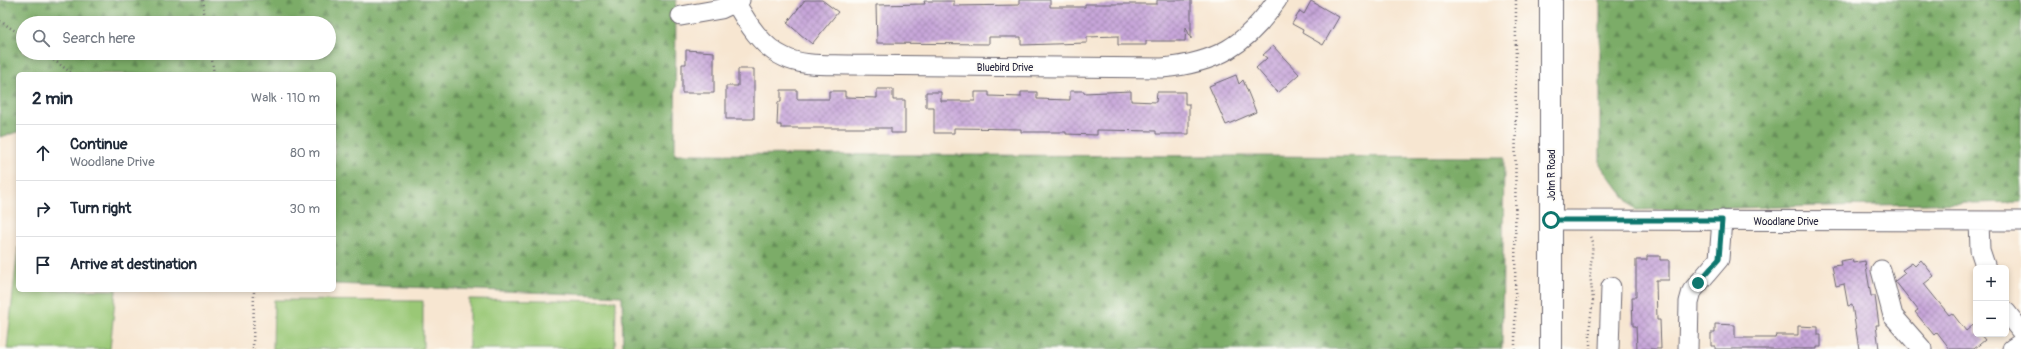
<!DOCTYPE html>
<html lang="en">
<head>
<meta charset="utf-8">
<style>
	body { margin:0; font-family:Pangolin,sans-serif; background:#f2f2f3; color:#1f2937 }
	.controls { position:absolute; right:12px; bottom:12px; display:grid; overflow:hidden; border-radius:6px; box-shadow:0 2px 6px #0003 }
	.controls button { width:36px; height:36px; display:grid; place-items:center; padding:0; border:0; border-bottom:1px solid #e0e1e3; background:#fff; color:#1f2937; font:20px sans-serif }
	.stop { position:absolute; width:12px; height:12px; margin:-9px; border:3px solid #0f766e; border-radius:50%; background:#fff }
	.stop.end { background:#0f766e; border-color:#fff; box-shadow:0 1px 4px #0008 }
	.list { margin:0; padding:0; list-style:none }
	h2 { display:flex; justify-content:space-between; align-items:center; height:52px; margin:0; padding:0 16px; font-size:17px }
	h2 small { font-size:13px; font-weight:400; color:#747a83 }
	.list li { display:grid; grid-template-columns:26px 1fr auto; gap:12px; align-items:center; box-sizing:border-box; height:56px; padding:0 16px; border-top:1px solid #e0e1e3 }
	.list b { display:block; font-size:15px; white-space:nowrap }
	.list p { margin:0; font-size:13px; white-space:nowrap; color:#747a83 }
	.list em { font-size:13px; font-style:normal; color:#747a83 }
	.icon { flex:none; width:22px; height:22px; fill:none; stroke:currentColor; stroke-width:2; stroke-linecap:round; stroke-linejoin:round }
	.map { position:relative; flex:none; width:2021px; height:349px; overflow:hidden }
	.search { position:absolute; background:#fff; box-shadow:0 2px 6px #0003; left:16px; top:16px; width:320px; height:44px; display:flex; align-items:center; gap:10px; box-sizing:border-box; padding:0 14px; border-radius:22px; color:#747a83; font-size:15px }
	.panel { position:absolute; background:#fff; box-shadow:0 2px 6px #0003; left:16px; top:72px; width:320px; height:220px; border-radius:6px }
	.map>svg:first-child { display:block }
</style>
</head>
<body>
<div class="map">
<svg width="2021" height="349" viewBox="0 0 2021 349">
	<defs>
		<pattern id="forest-firs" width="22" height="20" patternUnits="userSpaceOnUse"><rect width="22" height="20" fill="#7bac67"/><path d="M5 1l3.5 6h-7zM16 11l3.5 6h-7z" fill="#648c56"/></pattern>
		<pattern id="building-cross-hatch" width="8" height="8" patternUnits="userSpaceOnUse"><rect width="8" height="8" fill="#c7a6d9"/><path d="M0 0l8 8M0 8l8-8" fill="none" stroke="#a187b1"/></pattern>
	</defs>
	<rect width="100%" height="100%" fill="#fdfcf7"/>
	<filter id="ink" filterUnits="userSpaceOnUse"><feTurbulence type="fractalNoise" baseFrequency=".025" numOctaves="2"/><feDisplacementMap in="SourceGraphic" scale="8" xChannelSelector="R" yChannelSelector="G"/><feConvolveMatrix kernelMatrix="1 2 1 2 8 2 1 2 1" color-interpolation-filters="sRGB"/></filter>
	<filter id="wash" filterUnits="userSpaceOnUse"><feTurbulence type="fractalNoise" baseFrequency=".012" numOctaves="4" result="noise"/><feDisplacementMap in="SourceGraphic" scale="16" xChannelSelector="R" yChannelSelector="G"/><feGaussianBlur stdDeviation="0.9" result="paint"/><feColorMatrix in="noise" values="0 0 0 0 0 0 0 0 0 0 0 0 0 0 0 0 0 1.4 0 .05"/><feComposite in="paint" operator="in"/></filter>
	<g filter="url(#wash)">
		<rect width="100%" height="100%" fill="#f7e6d1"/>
		<!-- forest -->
		<path fill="url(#forest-firs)" stroke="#4e6751" fill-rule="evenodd" d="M0,0h676l-1,154 829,3 -2,192h-879l-1,-53 -288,-12v-210h-316v58l-18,5zM23,23h306v30h-306z
			M1600,0h421v202l-386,8 -35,-45z"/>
		<!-- pitch -->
		<path fill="#9ac876" stroke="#5e7558" d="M18,247v43h98l-6,59h-103z
			M469,299l147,2 -1,48h-146z
			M274,300l149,1v48h-150z"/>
		<g id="blocks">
			<!-- building -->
			<path fill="url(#building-cross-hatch)" d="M805,0h17l16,12 -26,32 -25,-21z
				M1019,0h31v7h35v-3h72v-4h34v39l-5,-12 -1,14h-39v4h-28v-9l-31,1v6l-66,2v-8h-32v7l-112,-1 -1,-38 49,-1 -1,-3h30v5l65,-1z
				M1311,1l28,16 -16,28 -21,-12 1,-3 -11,-6 8,-13 4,3z
				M1273,46l26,28 -21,19 -22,-25 11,-10 -4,-3z
				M686,50l28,2v41h-32v-29h4z
				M738,69h16v50h-28v-33h12z
				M1236,75l3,9 4,-4 13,32 -30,13 -17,-39z
				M877,89h16v11h12v33h-14v-5h-110v-3h-4l1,-23h3v-12h16v9h32v-8h16v6l32,1z
				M1070,91h14v2l47,-2v10l25,1 1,-10h28v12h4v30h-33v-3l-59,-1v5l-31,-1v-2h-45v-3l-67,-1v5h-20v-26h-8v-15h15v9h34v-9h14v4l32,1v-5h16v7l33,1z
				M1647,256h13v4h9v20h-13l1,40h3l1,29h-24l-1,-23h-3l-1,-29h4v-37h11z
				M1852,259l1,4 12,-2 6,35h4l4,29h-3l3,24h-20l-7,-44 -4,1 -4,-22 -8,2 -4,-20 9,-1 -1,-4z
				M1921,260l13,16 -10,8 25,31 3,-2 14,18 7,-6 3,4v5h4l5,6 -11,9h-24l-13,-17 -3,3 -19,-23 3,-2 -23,-29 10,-8 -3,-3 10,-7 3,3z
				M1715,324l20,1v13h40l1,-3h22v-9l20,1v8h3v12h-4v2h-102v-3h-4v-13h4z"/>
		</g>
	</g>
	<g filter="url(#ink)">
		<use href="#blocks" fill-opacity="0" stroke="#6d6770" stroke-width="1"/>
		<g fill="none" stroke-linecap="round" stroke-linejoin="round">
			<!-- minor casing -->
			<g stroke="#6d6770" stroke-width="21">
				<path id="minor" d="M736,3c11,20 26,44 48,54 19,10 46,7 67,8l311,3c54,-5 84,-22 115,-68
					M681,16l40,-7 19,-9
					M1551,220l470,1
					M1979,221l1,29 6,18
					M1881,270l12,46 29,33
					M2006,312l15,19
					M1609,349l2,-62
					M1688,349l1,-47 3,-11 27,-32 3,-39
					M2012,349l9,-6"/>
			</g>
			<!-- major casing -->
			<g stroke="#6d6770" stroke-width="24">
				<path id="major" d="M1551,0v349"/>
			</g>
			<!-- path -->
			<path stroke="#6d6770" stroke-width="2.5" stroke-dasharray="1 3" stroke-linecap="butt" d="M202,0l4,23
				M0,21l23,15
				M44,53l29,21
				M211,53l3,21
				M253,349l1,-59
				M1515,349l1,-349
				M1590,349v-27l3,-22 -3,-26 3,-32 -2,-6"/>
			<!-- minor -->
			<use href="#minor" stroke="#fff" stroke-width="19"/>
			<!-- major -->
			<use href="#major" stroke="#fff" stroke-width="22"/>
		</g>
	</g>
	<g fill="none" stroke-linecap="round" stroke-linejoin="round" filter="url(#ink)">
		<!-- route -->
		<path stroke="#0f766e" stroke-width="5" d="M1551,220h171l-3,39 -21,24"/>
	</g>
	<g text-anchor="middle" stroke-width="4" stroke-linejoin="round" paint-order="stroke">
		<!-- street labels -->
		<g font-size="10" fill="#22223b" stroke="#fdfcf7">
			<text x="1005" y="71">Bluebird Drive</text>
			<text transform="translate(1551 175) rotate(-90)" y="4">John R Road</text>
			<text x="1786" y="225">Woodlane Drive</text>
		</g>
	</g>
</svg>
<div class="controls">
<button>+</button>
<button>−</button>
</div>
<div class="stop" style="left:1551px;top:220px"></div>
<div class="stop end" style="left:1698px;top:283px"></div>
<div class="search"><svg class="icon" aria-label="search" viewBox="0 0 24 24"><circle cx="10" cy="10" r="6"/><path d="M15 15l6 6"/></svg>Search here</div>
<section class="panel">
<h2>2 min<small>Walk · 110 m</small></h2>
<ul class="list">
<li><svg class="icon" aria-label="ahead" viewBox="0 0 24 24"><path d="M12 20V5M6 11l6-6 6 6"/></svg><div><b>Continue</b><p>Woodlane Drive</p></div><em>80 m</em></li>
<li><svg class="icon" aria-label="right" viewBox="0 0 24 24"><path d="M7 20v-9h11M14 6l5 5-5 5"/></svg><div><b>Turn right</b></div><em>30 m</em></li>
<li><svg class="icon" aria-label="arrive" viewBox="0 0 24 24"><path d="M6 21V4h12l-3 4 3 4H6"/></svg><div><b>Arrive at destination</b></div></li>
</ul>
</section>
</div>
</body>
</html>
